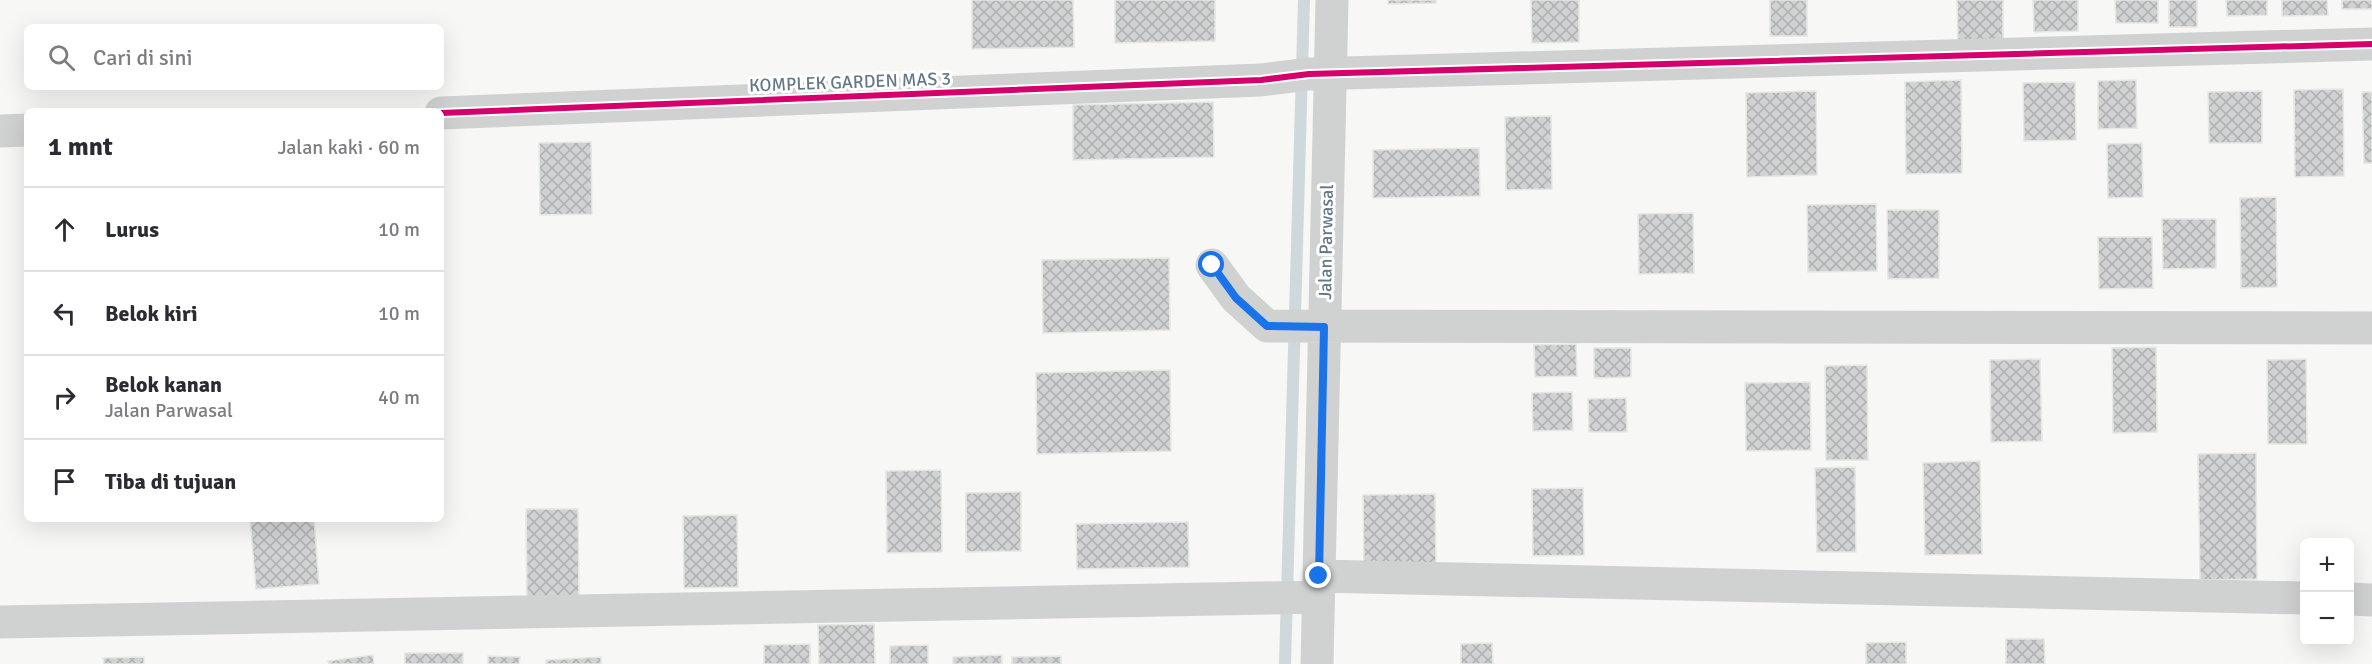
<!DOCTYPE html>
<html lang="id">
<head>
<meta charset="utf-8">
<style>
	body { margin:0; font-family:Signika,sans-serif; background:#f7f7f7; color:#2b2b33 }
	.controls { position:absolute; right:18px; bottom:18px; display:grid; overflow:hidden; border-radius:9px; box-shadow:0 6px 24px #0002 }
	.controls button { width:54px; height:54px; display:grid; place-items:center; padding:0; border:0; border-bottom:2px solid #e1e1e2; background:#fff; color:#2b2b33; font:30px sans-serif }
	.stop { position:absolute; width:18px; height:18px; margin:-14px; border:4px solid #1a73e8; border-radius:50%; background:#fff }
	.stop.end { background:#1a73e8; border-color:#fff; box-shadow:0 2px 6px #0008 }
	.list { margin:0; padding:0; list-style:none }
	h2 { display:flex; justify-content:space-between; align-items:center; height:78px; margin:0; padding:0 24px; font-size:26px }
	h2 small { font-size:20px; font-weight:400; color:#7c7c81 }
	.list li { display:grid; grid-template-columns:39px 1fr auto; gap:18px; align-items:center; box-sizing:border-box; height:84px; padding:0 24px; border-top:2px solid #e1e1e2 }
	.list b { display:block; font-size:22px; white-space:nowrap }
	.list p { margin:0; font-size:20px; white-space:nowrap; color:#7c7c81 }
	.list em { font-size:20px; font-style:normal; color:#7c7c81 }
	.icon { flex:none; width:33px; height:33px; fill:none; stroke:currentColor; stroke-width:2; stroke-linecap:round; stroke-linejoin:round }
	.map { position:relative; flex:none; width:2372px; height:664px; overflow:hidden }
	.search { position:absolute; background:#fff; box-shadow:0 6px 24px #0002; left:24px; top:24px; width:420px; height:66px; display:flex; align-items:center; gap:15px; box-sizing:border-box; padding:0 21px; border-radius:9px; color:#7c7c81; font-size:22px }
	.panel { position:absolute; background:#fff; box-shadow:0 6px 24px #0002; left:24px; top:108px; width:420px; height:414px; border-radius:9px }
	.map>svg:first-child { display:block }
</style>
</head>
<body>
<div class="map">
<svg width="2372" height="664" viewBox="0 0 2372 664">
	<defs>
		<pattern id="building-cross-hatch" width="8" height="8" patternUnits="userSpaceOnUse" patternTransform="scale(1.5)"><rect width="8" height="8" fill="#d1d3d3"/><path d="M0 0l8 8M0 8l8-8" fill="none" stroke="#adb0b1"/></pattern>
	</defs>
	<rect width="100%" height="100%" fill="#f7f7f5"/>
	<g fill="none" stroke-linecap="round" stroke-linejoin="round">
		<!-- stream -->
		<path stroke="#cfd8da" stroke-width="12" d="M1285,664l19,-664"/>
	</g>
	<!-- building -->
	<path fill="url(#building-cross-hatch)" stroke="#e6e6e5" stroke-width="1.5" d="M972,0h101l1,47 -102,2z
		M1115,0h100v41l-100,2z
		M1388,0h48v3l-48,1z
		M1531,0h48v42l-47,1z
		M1770,0h37v36h-37z
		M1957,0h46v43h-45z
		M2033,0h45v31l-44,1z
		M2115,0h43v23h-42z
		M2169,0h28v27h-28z
		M2226,0h41v15l-40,1z
		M2282,0h45l1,15 -46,1z
		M2342,0h30v9h-30z
		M1961,80l1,93 -56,1 -1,-92z
		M2136,80l1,48 -39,1v-48z
		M2075,82l1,58 -52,1 -1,-58z
		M2343,89l1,87 -49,1 -1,-87z
		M1816,91l1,84 -70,2 -1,-84z
		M2262,91v52h-53l-1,-51z
		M2362,92h10v71h-8z
		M1213,102l1,55 -141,3v-55z
		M1551,116l1,73 -46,1 -1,-73z
		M591,142l1,72 -52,1 -1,-72z
		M2142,143l1,54 -35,1 -1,-54z
		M1479,148l1,48 -107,2v-48z
		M2276,197l1,90 -36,1 -1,-90z
		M1876,204l1,67 -69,1 -1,-67z
		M1887,210h52v68l-51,1z
		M1693,213l1,60 -55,1 -1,-60z
		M2162,219h54v49l-53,1z
		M2098,237h54l1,51 -54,1z
		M1169,258l1,72 -127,3 -1,-73z
		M1576,344l1,32 -42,1 -1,-32z
		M2156,347l1,85 -44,1 -1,-85z
		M1594,348h37v29l-37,1z
		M2040,359l2,82 -51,1 -1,-82z
		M2306,359l1,85h-39l-1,-84z
		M1867,365l1,95h-42l-1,-94z
		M1170,370l1,81 -134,3 -1,-81z
		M1810,382l1,68 -65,1 -1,-68z
		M1572,392l1,38 -40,1 -1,-38z
		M1626,398l1,34h-38l-1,-33z
		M2256,453l1,126 -57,1 -2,-126z
		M1980,461l2,93 -57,1 -2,-92z
		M1855,467l1,85h-39l-2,-84z
		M941,470l1,82 -55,1 -1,-82z
		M1583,488l1,67 -51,1 -1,-67z
		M1021,492v59l-55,1v-59z
		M1435,494l1,72 -72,2 -1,-73z
		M526,509h52l1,94h-52z
		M737,515l1,72 -54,1 -1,-72z
		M250,519h64l5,65 -63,5z
		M1188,522l1,45 -112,2 -1,-45z
		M874,624l1,40h-56l-1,-39z
		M2006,639h38l1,25h-39z
		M1906,642v22h-40v-21z
		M1492,643l1,21h-32v-20z
		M810,644v20h-46v-19z
		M928,645v19h-38v-18z
		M405,653h58v11h-58z
		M373,655l1,9h-45l-1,-3z
		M1002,655v9h-49v-7z
		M488,656l32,1 -1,7h-31z
		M1061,656v8h-49v-7z
		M144,657v7h-40l-1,-6z
		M601,657v7h-55v-4z"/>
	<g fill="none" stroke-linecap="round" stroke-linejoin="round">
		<!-- street -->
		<path stroke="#d0d2d2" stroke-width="33" d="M441,113l820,-33 48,-6 1063,-30
			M0,131l27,-1
			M1212,265l24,33 31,28 1105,2
			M1319,576l985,22
			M2350,599l22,1
			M0,622l1318,-25
			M1317,664l15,-664"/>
		<!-- cycleway casing -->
		<g stroke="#fff" stroke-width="10">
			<path id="cycleway" d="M441,113l820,-33 48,-6 1063,-30"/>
		</g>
		<!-- cycleway -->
		<use href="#cycleway" stroke="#d6006c" stroke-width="6"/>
	</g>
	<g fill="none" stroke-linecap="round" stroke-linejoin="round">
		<!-- route -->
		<path stroke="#1a73e8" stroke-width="8" d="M1212,265l24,33 31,28 57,1 -5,249"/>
	</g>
	<g text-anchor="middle" stroke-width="6" stroke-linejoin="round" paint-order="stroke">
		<!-- street labels -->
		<g font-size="18" fill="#647988" stroke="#fff">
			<text transform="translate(850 82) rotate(-2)" y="6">KOMPLEK GARDEN MAS 3</text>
			<text transform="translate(1326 242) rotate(-89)" y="6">Jalan Parwasal</text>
		</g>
	</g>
</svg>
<div class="controls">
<button>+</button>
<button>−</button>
</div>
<div class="stop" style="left:1212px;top:265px"></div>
<div class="stop end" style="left:1319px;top:576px"></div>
<div class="search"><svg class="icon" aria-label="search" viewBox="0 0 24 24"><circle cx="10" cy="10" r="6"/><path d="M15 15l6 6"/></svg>Cari di sini</div>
<section class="panel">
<h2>1 mnt<small>Jalan kaki · 60 m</small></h2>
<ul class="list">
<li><svg class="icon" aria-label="ahead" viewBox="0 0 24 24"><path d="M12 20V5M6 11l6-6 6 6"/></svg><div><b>Lurus</b></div><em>10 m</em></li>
<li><svg class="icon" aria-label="left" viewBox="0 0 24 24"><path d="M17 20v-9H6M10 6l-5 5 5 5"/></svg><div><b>Belok kiri</b></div><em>10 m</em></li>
<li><svg class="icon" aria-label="right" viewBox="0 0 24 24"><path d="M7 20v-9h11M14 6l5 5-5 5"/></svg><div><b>Belok kanan</b><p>Jalan Parwasal</p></div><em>40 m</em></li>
<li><svg class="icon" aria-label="arrive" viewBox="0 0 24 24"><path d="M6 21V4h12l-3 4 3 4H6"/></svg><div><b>Tiba di tujuan</b></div></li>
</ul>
</section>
</div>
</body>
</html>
